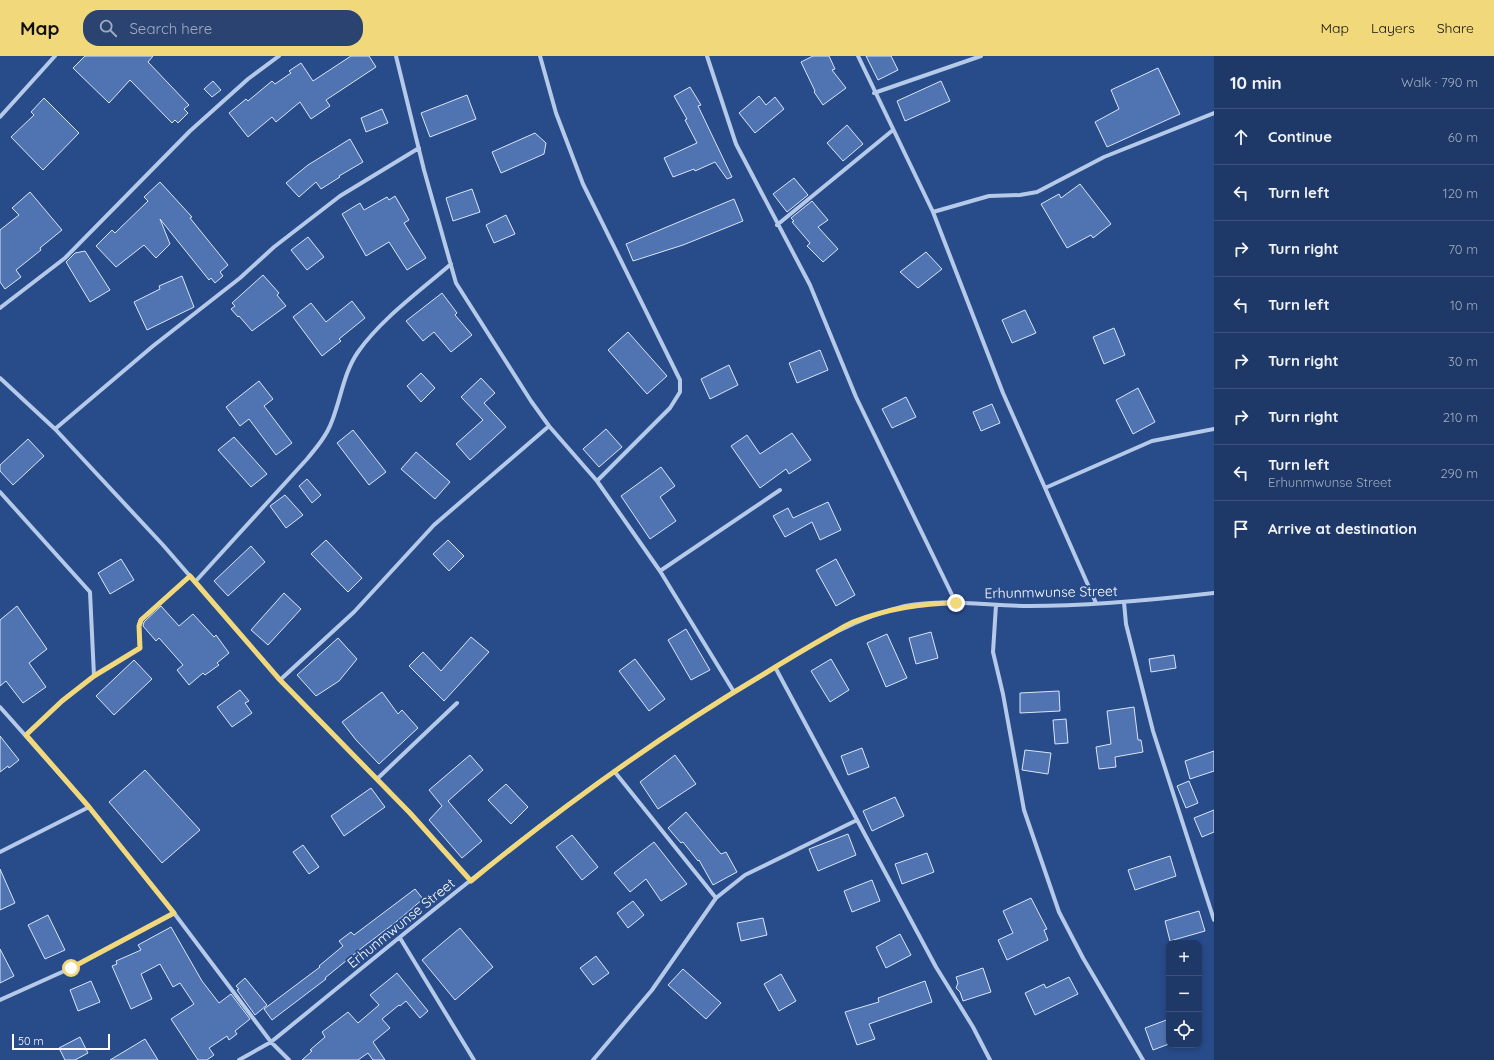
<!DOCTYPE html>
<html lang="en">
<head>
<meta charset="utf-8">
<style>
	body { margin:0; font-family:Quicksand,sans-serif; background:#2b4371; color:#f1f3f6 }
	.controls { position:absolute; right:12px; bottom:12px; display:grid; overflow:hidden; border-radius:8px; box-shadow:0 2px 6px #0003 }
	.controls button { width:36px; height:36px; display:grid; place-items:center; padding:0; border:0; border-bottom:1px solid #3c527c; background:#1e3868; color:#f1f3f6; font:20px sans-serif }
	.scale { position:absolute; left:12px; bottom:10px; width:98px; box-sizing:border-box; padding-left:4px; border:2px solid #fff; border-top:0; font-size:11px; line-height:14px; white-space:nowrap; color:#fff; -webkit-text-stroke:3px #284b8a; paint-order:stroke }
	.stop { position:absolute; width:12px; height:12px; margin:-9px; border:3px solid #f1d87b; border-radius:50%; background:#fff }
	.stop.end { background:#f1d87b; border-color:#fff; box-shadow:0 1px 4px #0008 }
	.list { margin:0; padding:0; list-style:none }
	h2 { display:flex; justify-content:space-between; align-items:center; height:52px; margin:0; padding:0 16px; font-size:17px }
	h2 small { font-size:13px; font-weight:400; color:#a1acc0 }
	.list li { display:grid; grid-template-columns:26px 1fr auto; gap:12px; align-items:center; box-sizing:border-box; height:56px; padding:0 16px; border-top:1px solid #3c527c }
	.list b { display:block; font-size:15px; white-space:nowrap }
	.list p { margin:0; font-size:13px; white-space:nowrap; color:#a1acc0 }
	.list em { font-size:13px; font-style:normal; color:#a1acc0 }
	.icon { flex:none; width:22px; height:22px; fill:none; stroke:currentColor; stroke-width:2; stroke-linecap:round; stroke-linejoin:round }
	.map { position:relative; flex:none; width:1214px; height:1004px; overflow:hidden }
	header { display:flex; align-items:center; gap:24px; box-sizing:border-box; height:56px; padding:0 20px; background:#f1d87b; color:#111 }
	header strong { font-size:19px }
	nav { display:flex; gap:22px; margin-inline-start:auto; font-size:14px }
	.search { width:280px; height:36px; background:#2b4371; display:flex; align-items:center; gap:10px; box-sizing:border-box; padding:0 14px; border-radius:16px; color:#a1acc0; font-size:15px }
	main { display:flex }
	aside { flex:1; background:#1e3868 }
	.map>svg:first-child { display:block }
</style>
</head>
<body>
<header>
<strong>Map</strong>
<div class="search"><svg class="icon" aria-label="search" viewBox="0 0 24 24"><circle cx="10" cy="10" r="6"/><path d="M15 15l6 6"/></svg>Search here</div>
<nav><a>Map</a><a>Layers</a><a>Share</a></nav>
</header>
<main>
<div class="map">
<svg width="1214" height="1004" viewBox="0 0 1214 1004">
	<rect width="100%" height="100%" fill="#284b8a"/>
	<!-- building -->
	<path fill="#5074b1" stroke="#d9e5f7" d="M85,0h68l-5,6 41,43 -5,4 4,4 -10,10 -3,-3 -3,3 -42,-43 -21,23 -36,-35z
		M351,0h18l7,11 -50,33 4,6 -19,13 -11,-17 -24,20 -4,-5 -24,20 -19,-24 17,-14 2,2 24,-20 3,3 16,-11 -2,-2 12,-8 12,18z
		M813,0h16l6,13 -3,1 14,18 -23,17 -9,-13 1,-1 -14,-29z
		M866,0h25l7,14 -20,10z
		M1158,12l22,46 -73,33 -12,-25 24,-13 -8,-19z
		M213,25l8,9 -9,7 -8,-8z
		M941,25l9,20 -45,20 -8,-20z
		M690,31l11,18 -3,1 34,71 -5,2 -12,-17 -20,9 -1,-2 -21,8 -9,-19 33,-15 -12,-23 2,-1 -13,-23z
		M467,39l9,24 -46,18 -9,-24z
		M759,40l7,9 9,-8 9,12 -29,24 -16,-20z
		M44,42l35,35 -36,37 -32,-33 23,-22 -3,-3z
		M382,53l6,14 -22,9 -5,-14z
		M847,69l16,19 -20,17 -16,-18z
		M535,77l11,10 -2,11 -43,19 -9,-21z
		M350,83l13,23 -24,14 1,1 -19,12 -5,-7 -17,15 -13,-14 22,-18z
		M794,122l14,17 -21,17 -14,-18z
		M160,126l32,35 -2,1 38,47 -8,7 3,4 -8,7 -4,-5 -2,2 -49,-61 10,25 -14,14 -12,-13 -28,22 -20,-21 16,-16 3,3 33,-32 -4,-4z
		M1080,128l31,40 -18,14 -2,-3 -24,13 -26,-44 18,-10 2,4z
		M472,133l8,23 -27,9 -7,-23z
		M30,136l32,38 -22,18 1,2 -25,20 5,7 -16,12 -5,-7v-52l19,-15 -7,-7z
		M395,140l14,24 -5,3 22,35 -19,12 -18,-28 -23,14 -24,-42 18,-11 4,7 23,-13 2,3z
		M734,143l9,22 -60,24 -50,16 -7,-17z
		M812,145l16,19 -10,7 20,22 -15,13 -16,-16 3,-3 -18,-21 2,-1 -3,-3z
		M506,159l9,19 -21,9 -8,-18z
		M308,181l16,20 -17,13 -16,-20z
		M85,195l25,39 -20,12 -24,-40 9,-9z
		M926,196l16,17 -24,19 -18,-16z
		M263,219l16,18 -2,2 9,11 -34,25 -13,-15 -1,1 -7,-8 4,-3 -3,-3z
		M182,220l12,31 -47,23 -13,-28 26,-13 -1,-3z
		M442,237l15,20 -2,2 17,20 -21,17 -17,-20 -11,9 -17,-20z
		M352,245l13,17 -26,21 2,2 -19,15 -29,-39 18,-14 15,19z
		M1025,254l11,23 -24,10 -10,-23z
		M1114,272l11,27 -21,9 -11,-27z
		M628,276l39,44 -20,18 -39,-44z
		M820,294l8,20 -31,13 -8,-20z
		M729,309l9,20 -28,14 -9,-20z
		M421,317l14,15 -14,14 -14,-16z
		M481,322l14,15 -11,10 22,24 -36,33 -14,-16 27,-24 -22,-23z
		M259,325l14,18 -9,7 28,37 -16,12 -27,-36 -9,7 -14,-19z
		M1138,332l17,34 -22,12 -17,-34z
		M906,341l10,20 -24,11 -10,-19z
		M992,348l8,19 -19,8 -8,-19z
		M606,373l16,18 -23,20 -16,-18z
		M353,374l33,42 -17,13 -32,-42z
		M792,377l19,27 -22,14 -3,-5 -26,19 -29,-42 16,-11 13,19z
		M234,381l33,37 -16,13 -33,-37z
		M28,383l16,17 -31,29 -13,-14v-6z
		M416,396l34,30 -15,17 -34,-30z
		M661,411l14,19 -15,11 16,24 -26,18 -29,-43z
		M307,423l14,16 -9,8 -13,-17z
		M285,439l18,20 -17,13 -16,-22z
		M828,446l13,28 -21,10 -8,-18 -27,15 -12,-21 15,-8 5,10z
		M326,484l36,38 -14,14 -37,-38z
		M448,484l16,16 -15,15 -16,-17z
		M251,490l14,16 -37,34 -14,-15z
		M121,503l13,21 -24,14 -12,-21z
		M836,503l19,36 -19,11 -20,-36z
		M284,537l17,16 -33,36 -17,-15z
		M17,550l30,43 -18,14 17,24 -23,16 -17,-22 -6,5v-66z
		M161,550l18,20 14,-12 21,23 2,-2 13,18 -12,10 2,2 -14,10 -2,-2 -14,12 -12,-15 6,-5 -24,-27 -3,3 -13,-15 1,-4z
		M686,573l24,41 -19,10 -23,-40z
		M931,576l7,26 -22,6 -7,-26z
		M887,578l20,44 -21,9 -19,-44z
		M471,581l18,15 -45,49 -35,-35 14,-14 18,19z
		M338,582l19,21 -18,22 -23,15 -19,-21z
		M1174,599l2,13 -25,4 -2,-13z
		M635,603l30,40 -16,12 -30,-40z
		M831,603l18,31 -19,12 -19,-31z
		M134,604l18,19 -38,36 -18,-19z
		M240,634l9,11 -4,2 7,10 -20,14 -15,-20z
		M1059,635l1,20 -40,2v-20z
		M382,636l16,22 4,-4 16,18 -39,36 -23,-24 -14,-18z
		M1134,651l4,33h3l2,12 -28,5 1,10 -17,2 -3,-22 15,-3 -4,-33z
		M1066,663l2,24 -13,1 -2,-24z
		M0,680l19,24 -10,8 -1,-2 -8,6z
		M862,692l7,19 -21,8 -7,-19z
		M1025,694l26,3 -3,21 -26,-4z
		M1214,695v20l-24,8 -5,-18z
		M470,699l13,15 -35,31 34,40 -20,17 -33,-38 13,-14 -13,-16z
		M675,699l21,29 -38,25 -18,-27z
		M145,714l55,60 -38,33 -53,-61z
		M1189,725l9,22 -12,5 -9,-22z
		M506,728l22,23 -17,17 -23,-24z
		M371,732l14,19 -41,29 -13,-20z
		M895,741l9,19 -32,15 -9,-20z
		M1214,754v22l-12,5 -8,-19z
		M686,756l35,42 5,-2 11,20 -24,13 -14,-25 -1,1 -15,-19 -2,1 -13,-15z
		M848,778l8,21 -38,16 -9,-22z
		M572,779l26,32 -16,13 -26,-33z
		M654,786l33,42 -26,17 -15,-22 -16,13 -16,-19z
		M303,789l16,22 -10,7 -16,-22z
		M927,797l7,19 -32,12 -7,-20z
		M1170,800l6,20 -41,14 -7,-20z
		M0,813l15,34 -15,7z
		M872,824l8,21 -28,11 -8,-21z
		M415,833l8,10 -27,23 -33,25 -38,31 1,1 -54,41 -8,-11 56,-42 -1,-1 24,-20 -4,-5 12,-9 3,3z
		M1031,842l16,31 -3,1 4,10 -41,20 -9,-20 15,-7 -10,-22z
		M633,845l11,14 -16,13 -11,-15z
		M1199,855l6,20 -35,10 -5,-20z
		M48,859l17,35 -20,9 -17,-34z
		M763,862l4,17 -26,6 -4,-18z
		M171,871l31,54 17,22 12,-9 19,25 -15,12 2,3 -8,6 -2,-4 -18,12 5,7 -7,5h-9l-27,-41 23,-15 -14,-21 -7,4 -13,-23 -19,10 11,25 -21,10 -19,-43 5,-2 -1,-3 25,-11 -3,-5z
		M460,872l33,39 -38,33 -33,-40z
		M900,878l11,21 -25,13 -10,-21z
		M0,893l14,27 -14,7z
		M596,900l13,17 -16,12 -13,-17z
		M983,912l8,24 -28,9 -3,-9 -4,-4 2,-5 -2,-6z
		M683,913l38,34 -15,16 -38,-34z
		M397,917l31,38 -8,7 -14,-17 -6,5 -1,-1 -17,14 8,9 -17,14 12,18h-12l-5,-7 -10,7h-56l10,-9 -2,-1 15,-13 -3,-5 26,-20 10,11 21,-18 -9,-10z
		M781,918l15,27 -17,10 -15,-27z
		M1069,921l9,17 -43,21 -10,-22 19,-9 2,4z
		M245,922l22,27 -12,10 -18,-25 2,-1 -3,-3z
		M91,925l9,21 -22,9 -8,-21z
		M925,925l7,21 -63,22 6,15 -18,6 -12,-33 34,-10 -1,-4z
		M1169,963v25l-16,6 -8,-22z
		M80,981l8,16 -13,7h-10l-6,-12z
		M145,983l13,21h-48z"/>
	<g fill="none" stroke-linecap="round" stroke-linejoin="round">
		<!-- street -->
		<path stroke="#b5c9e9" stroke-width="4" d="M396,0l28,114 32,113 75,118 18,25 48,55 63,90 74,121
			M540,0l16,57 27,71 97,196v12l-10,16 -73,73
			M707,0l29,88 74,141 46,112 100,206
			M858,0l75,156 70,181 93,210
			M874,37l107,-37
			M0,61l55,-61
			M933,156l56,-16 31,-1 17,-3 67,-35 110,-44
			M777,169l116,-95
			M0,252l65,-50 125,-127 58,-52 31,-23
			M0,322l55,51 108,116 117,135 130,133 61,68
			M55,373l98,-83 87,-68 34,-31 66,-51 79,-48
			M1045,432l107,-47 62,-12
			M0,436l90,100 4,84 -32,25 -36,34
			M660,515l120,-81
			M195,526l112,-123c10,-12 20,-24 25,-38 9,-23 12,-49 26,-69 23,-33 62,-61 93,-88
			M1124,546l2,22 27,107 61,189
			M996,549l-3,47 10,42 21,116 35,102 24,46 60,102
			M775,611l161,300 37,60 17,33
			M94,620l46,-28 -1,-22 2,-6 49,-44
			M280,624l74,-68 80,-87 115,-99
			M0,651l89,100 85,106 97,129 18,18
			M614,715l102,127
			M377,723l80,-76
			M0,796l89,-45
			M400,882l74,122
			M0,944l71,-32 103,-55
			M239,1004l32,-18c156,-126 309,-259 483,-362 48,-29 95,-61 151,-74 40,-8 84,0 124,0 62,0 124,-6 185,-13
			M593,1004l59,-70 64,-92 29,-23 112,-55"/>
	</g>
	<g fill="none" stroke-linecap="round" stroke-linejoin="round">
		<!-- route -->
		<path stroke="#f1d87b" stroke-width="5" d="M71,912l103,-55 -85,-106 -63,-72 36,-34 32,-25 46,-28 -1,-22 2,-6 49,-44 90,104 130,133 61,68c93,-76 190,-146 293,-207 21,-13 41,-25 62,-37 9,-5 18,-11 27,-15 34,-13 66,-19 103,-19"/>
	</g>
	<g text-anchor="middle" stroke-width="4" stroke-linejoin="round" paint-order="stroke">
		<!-- street labels -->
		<g font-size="14" fill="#fff" stroke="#284b8a">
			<text transform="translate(1051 536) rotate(-1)" y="5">Erhunmwunse Street</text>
			<text transform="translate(401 867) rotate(-39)" y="5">Erhunmwunse Street</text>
		</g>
	</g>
</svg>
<div class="controls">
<button>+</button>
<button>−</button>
<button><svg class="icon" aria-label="locate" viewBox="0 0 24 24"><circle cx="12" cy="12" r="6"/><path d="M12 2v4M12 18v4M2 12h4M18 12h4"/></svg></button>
</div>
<div class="scale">50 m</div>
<div class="stop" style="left:71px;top:912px"></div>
<div class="stop end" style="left:956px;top:547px"></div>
</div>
<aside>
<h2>10 min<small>Walk · 790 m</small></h2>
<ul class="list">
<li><svg class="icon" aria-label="ahead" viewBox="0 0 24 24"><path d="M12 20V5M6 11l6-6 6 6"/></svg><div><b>Continue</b></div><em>60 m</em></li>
<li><svg class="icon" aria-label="left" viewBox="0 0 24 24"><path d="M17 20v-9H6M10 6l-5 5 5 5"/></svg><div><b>Turn left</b></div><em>120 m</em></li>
<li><svg class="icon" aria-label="right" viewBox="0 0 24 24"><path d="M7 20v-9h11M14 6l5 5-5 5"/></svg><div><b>Turn right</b></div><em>70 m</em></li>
<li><svg class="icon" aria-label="left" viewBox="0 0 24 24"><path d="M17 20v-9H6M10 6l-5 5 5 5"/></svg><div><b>Turn left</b></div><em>10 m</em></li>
<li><svg class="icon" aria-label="right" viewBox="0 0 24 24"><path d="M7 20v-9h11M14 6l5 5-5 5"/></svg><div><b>Turn right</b></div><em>30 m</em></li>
<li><svg class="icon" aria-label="right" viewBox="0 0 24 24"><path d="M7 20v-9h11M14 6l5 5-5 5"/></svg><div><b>Turn right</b></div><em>210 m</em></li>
<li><svg class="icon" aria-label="left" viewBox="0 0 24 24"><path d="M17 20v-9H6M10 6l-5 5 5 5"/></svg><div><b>Turn left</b><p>Erhunmwunse Street</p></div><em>290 m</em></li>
<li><svg class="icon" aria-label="arrive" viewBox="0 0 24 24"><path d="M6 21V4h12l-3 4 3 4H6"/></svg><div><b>Arrive at destination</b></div></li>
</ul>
</aside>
</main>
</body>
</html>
